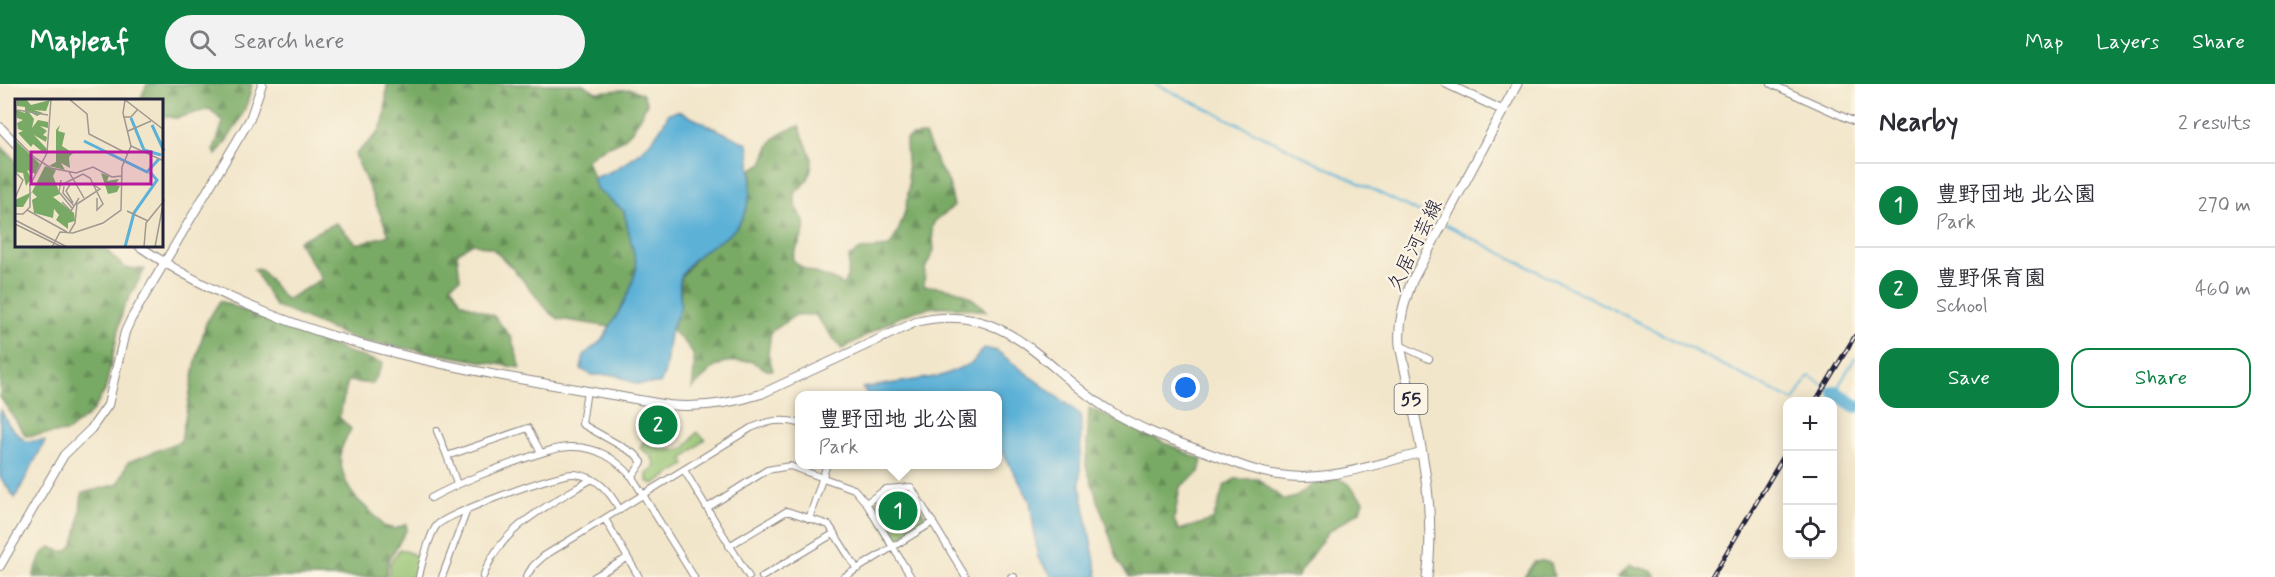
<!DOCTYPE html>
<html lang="en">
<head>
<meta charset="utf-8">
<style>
	body { margin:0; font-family:Mynerve,"Klee One",sans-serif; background:#f2f2f3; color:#2b2b33 }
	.controls { position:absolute; right:18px; bottom:18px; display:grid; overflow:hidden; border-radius:12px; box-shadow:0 3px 15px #0003 }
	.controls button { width:54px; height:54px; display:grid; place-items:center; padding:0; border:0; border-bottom:2px solid #e1e1e2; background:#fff; color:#2b2b33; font:30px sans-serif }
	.you { position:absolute; left:1186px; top:304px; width:21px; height:21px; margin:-15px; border:4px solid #fff; border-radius:50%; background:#1a73e8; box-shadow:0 0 0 9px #1a73e833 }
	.badge { display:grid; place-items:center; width:39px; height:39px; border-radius:50%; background:#0b8043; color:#fff; font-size:20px; font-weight:700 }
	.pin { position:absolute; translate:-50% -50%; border:3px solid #fff; box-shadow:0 2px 6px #0006 }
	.popup { position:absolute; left:795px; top:307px; width:207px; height:78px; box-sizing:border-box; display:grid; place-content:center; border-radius:12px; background:#fff; filter:drop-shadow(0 2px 4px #0005); font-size:20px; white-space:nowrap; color:#7c7c81 }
	.popup b { font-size:22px; color:#2b2b33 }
	.popup::after { content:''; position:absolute; left:50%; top:100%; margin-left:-12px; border:12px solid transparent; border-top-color:#fff }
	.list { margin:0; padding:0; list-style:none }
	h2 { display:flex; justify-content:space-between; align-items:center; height:78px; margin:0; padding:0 24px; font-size:26px }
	h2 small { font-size:20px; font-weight:400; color:#7c7c81 }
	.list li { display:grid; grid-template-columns:39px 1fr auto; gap:18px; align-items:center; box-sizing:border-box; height:84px; padding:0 24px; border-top:2px solid #e1e1e2 }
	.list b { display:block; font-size:22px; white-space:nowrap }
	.list p { margin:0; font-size:20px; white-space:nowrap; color:#7c7c81 }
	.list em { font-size:20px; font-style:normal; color:#7c7c81 }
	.actions { display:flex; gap:12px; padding:18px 24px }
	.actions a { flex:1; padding:14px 0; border:2px solid #0b8043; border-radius:18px; text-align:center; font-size:21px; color:#0b8043 }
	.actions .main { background:#0b8043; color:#fff }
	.icon { flex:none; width:33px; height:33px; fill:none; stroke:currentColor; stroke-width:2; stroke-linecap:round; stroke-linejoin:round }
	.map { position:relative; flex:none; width:1855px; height:493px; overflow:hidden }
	header { display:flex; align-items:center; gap:36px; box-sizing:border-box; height:84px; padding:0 30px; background:#0b8043; color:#fff }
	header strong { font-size:28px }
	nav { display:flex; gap:33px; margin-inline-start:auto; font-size:21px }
	.search { width:420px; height:54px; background:#f2f2f3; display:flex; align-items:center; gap:15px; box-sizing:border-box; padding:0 21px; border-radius:33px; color:#7c7c81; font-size:22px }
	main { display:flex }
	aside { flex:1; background:#fff }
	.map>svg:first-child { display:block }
</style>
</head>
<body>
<header>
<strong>Mapleaf</strong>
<div class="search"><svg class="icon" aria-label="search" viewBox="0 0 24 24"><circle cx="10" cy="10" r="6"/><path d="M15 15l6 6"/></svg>Search here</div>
<nav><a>Map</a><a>Layers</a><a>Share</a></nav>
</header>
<main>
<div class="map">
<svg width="1855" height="493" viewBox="0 0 1855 493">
	<defs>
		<pattern id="forest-firs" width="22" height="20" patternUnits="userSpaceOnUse" patternTransform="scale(1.5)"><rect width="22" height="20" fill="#79aa65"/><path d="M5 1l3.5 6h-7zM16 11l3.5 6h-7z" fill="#638a54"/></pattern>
	</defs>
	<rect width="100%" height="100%" fill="#fcf5e5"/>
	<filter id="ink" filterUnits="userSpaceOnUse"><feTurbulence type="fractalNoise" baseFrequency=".0167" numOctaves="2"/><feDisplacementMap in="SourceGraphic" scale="12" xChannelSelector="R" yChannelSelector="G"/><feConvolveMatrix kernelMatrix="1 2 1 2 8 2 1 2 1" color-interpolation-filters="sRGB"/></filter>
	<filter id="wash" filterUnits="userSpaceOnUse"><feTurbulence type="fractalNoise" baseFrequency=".008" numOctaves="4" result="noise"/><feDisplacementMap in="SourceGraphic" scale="24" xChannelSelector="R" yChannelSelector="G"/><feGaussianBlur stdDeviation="1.35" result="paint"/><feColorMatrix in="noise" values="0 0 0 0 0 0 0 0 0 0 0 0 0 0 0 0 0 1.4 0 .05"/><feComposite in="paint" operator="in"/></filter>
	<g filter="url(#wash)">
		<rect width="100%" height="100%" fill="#f2e6ca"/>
		<!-- forest -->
		<path fill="url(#forest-firs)" stroke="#4e6650" stroke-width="1.5" d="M147,0h105c-4,27 -20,50 -36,71l-2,-5 9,-28 -13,-13 -34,9 -14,-2v-16h-19l-2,-2z
			M387,0h196l13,8 35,-3 11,4 5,10c-6,13 -14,31 -27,38 -14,8 -20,6 -33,19l10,29 27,22 13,56 -7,23 -19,37 -52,-8 -10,-7 -32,-39 -24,-24 -20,-6 -16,10 3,26 -9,6 10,17 33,14 17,21 10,31 -165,-28 -81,-34 -21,-37 7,1 25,30 36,-21 -24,-38 38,-18 21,21 32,-9 -34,-80 24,-23 6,-16z
			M799,42l13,33c0,7 -2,18 -6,23 -4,6 -10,6 -11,14 -2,11 7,17 9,26 3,12 -8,25 -12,36 10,16 35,15 51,27l5,-11 1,-17 11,-7 29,-3c14,-20 22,-50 19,-74 -1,-12 -2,-22 -2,-34l5,-3 14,-1 14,32 10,16 5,23 -19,15 -3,6 2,23 -9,19 -1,17c28,1 43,4 62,25 -17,-1 -35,-6 -51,-4 -33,3 -64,27 -93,42l-27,-34h-19l-25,17 -3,22 5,16h-6l-16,-9 -26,1 -12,6 -21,21c4,-35 6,-36 -21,-59l9,-21 1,-32 21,-27 21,-11 29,-59v-11l10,-5c9,-26 11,-29 37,-38z
			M0,61l16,16v85h86l23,22 20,1 -22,40 -18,82 -14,22 -24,19 -41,4 -26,-39z
			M220,217l133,53 30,9 -10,21 -25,-3 -9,36 12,12c-3,6 -8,14 -10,21 -3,15 6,39 16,49 10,10 18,15 26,27l12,3 11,-5 1,5 -19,32 -2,16h-353l8,-22 10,-8c4,2 9,5 14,4 15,-3 15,-45 17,-58l36,-9 10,-22 53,-21 14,-76 11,-42z
			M1089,324l113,52 -3,12 -19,15 -6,33 5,10 34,-10 11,-34 11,-7h23l26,21 12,-3 20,-15 21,-4 11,5 15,18 -3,10 -32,21 -28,39 -2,6h-169l-10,-14 -33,-97z
			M1542,477l9,2 3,14h-30l10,-15z
			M1630,481l21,6 6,6h-39z"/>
		<!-- green -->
		<path fill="#97c473" stroke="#5c7357" stroke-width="1.5" d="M697,348l8,7 -22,20 2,6 -31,19 -7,-3v-7l8,-7c-1,-11 -7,-13 -15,-19l3,-6c13,5 27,10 41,7z
			M908,406l18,28 -1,4 -30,19 -3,-1 -21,-35v-2l16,-10z
			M400,465l20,8 -4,20h-27l1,-14z"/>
		<!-- water -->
		<path fill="#5bb1d7" stroke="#3e6a89" stroke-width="1.5" d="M678,27l70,33c5,34 7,76 -27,96 -14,8 -33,20 -40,37 -4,9 1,22 -1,32 -2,7 -7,14 -9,21 -5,19 -2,37 -11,54h-23l-22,-9h-23l-11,-6 3,-14 18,-15 18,-30 10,-20 7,-23 -13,-56 -27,-22 -4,-10c7,-5 14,-5 21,-9 26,-15 43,-31 55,-57z
			M984,264l13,3 84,64 -1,70 18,92h-45l-15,-19 -8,-57 -29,-52 -4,-3v-50l-129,-1 -6,-7 79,-12 31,-13z
			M0,324l9,17 16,16h20l-30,57 -15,-21z"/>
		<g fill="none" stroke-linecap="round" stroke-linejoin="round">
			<!-- stream -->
			<path stroke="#5bb1d7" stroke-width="2" d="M1156,0l285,139
				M1446,141l348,176 15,-25 26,16 20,-34"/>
			<!-- river -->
			<path stroke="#5bb1d7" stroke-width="14" d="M1835,308l20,14"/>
		</g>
	</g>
	<g filter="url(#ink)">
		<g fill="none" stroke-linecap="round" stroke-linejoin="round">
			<!-- minor casing -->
			<g stroke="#8a8482" stroke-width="8">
				<path id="minor" d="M1771,0l84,38
					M1400,261l29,14
					M587,306l-5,34 53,30 7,8 -10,15
					M437,347l10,25
					M684,386l65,107
					M457,400l-10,-28 81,-28 13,25
					M431,414c31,-17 64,-29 98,-41 14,-4 29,-11 44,-10 25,0 43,12 59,30l62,100
					M866,419l20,-14 25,-2 55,90
					M707,424l60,-38 23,-4 64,23 12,14 45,74
					M605,435l34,58
					M809,435l18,-55
					M729,462l58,-35 42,14 28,44
					M419,493c2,-11 11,-44 18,-52 13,-12 122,-53 138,-51 23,3 34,17 45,36
					M442,493l25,-67
					M483,493c17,-50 66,-72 109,-98
					M526,493l7,-11 11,-10 207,-128c15,-7 32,-9 48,-5
					M594,493l33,-19
					M762,493l71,-43
					M844,493l89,-55
					M1011,493h3"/>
			</g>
			<!-- tertiary casing -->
			<g stroke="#8a8482" stroke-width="10">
				<path id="tertiary" d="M1447,0l57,27
					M0,43l16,17
					M139,162c155,106 348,126 529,159 33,3 62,-1 93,-11l155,-72c92,-22 126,46 193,88 33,21 68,32 105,45 21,8 42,17 65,20 47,8 96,-11 142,-22
					M0,482l64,-111 27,-26 17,-24 17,-73 6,-13 119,-200 12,-35"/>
			</g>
			<!-- primary casing -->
			<g stroke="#8a8482" stroke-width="11">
				<path id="primary" d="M1427,493c11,-78 -12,-156 -27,-232 -2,-23 4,-43 12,-64l105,-197"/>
			</g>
			<!-- minor -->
			<use href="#minor" stroke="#fff" stroke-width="6"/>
			<!-- tertiary -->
			<use href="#tertiary" stroke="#fff" stroke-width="8"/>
			<!-- primary -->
			<use href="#primary" stroke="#fff" stroke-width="9"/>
			<!-- rail casing -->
			<g stroke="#22223b" stroke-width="4.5">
				<path id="rail" d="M1815,318l40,-66
					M1712,493l76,-128"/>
			</g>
			<!-- rail -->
			<use href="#rail" stroke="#fcf5e5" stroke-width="2" stroke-dasharray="7" stroke-linecap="butt"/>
		</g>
	</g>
	<g text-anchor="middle" stroke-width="4.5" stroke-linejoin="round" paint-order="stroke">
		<!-- shield labels -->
		<rect fill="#fcf5e5" stroke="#63616e" stroke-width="1.5" x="1394.5" y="300" width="33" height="30" rx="4.5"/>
		<g font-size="18" font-weight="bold" fill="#22223b">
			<text x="1411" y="321">55</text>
		</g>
		<!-- street labels -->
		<g font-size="20" fill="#22223b" stroke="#fcf5e5">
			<text transform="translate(1414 161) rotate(-64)" y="7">久居河芸線</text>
		</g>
	</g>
	<!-- overview -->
	<g transform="translate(15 15)">
		<rect width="148" height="148" fill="#f2e6ca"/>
		<path d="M2,0h9l5,6 19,-5 -4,11 -12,-1 9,3 -6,3 -9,-5 6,8 -2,9 6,-8 10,2v6l-8,-2 7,5 -4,4 4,2 -1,5 -12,-7 13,14 -2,5 -12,-10 -2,3 -13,-14 5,-2 -5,-2 -1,-6 6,-3 -6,-2 -1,-8 9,3v-6l-8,-1zM45,26l-2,6 7,2 -3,13 11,7 -4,4 1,11 -9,-5 4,7 -16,-4 7,-4v-32zM0,41l25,24 -5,10 -8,-4 4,9 -5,7 -3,-13 -8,-1zM30,67l11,4 -3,6 7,18 -7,3 21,16 1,8 -7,2v6l-12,-9 3,-5 -5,-6 -1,9 -19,-5 -2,-13 5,-3 -5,-5 -9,15h-8v-7l17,-8zM86,74l8,3 -2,5 12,-2 -4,6 5,1 -3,6 -9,2z" fill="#79aa65"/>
		<path fill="none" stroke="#5bb1d7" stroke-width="3" d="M116,19l13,32 17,5M137,26l12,26M69,42l63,31 12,-13M110,148l9,-34 23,-33 -7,-8"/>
		<path fill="none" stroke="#9f9891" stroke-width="1.5" d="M54,0l18,15 2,20 39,20M109,0l40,31M2,11l31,5M108,18h8l7,-8M113,32l23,-10M0,39l20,20 16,10 25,5 17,-6 19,10 9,-1M116,47l33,15M0,73l8,8 -8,18M54,73l15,26M46,81l-2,12 13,16M56,84l-5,8 7,12M44,87l24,-12 7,4 13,26 -6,6v-12M49,87l-1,7 11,13M47,103l9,9 8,-13M12,111l40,22M112,112l21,10M0,115h8l7,-7v-22l17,-32 4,-54M0,121l52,27M0,125l47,23M54,134l6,-10 2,-19 23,-15 -6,-4M37,148l8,-15 13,1 30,-10 18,-13 1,-43 9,-21 -8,-33 2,-13M129,148l2,-24 17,-21M140,148l9,-48"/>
		<path fill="#b5179e" fill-opacity="0.15" stroke="#b5179e" stroke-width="3" d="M16,53h120v32h-120z"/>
		<rect width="148" height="148" fill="none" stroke="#22223b" stroke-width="3"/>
	</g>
</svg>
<div class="controls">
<button>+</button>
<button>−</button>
<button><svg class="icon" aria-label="locate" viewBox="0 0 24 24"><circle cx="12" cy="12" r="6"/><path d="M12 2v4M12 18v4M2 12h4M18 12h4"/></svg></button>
</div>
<div class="you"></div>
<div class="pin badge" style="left:898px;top:427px">1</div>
<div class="popup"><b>豊野団地 北公園</b>Park</div>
<div class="pin badge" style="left:658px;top:341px">2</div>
</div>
<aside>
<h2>Nearby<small>2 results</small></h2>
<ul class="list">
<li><span class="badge">1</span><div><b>豊野団地 北公園</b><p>Park</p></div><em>270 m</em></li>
<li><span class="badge">2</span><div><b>豊野保育園</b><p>School</p></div><em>460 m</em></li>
</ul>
<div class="actions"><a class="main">Save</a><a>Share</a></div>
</aside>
</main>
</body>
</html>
